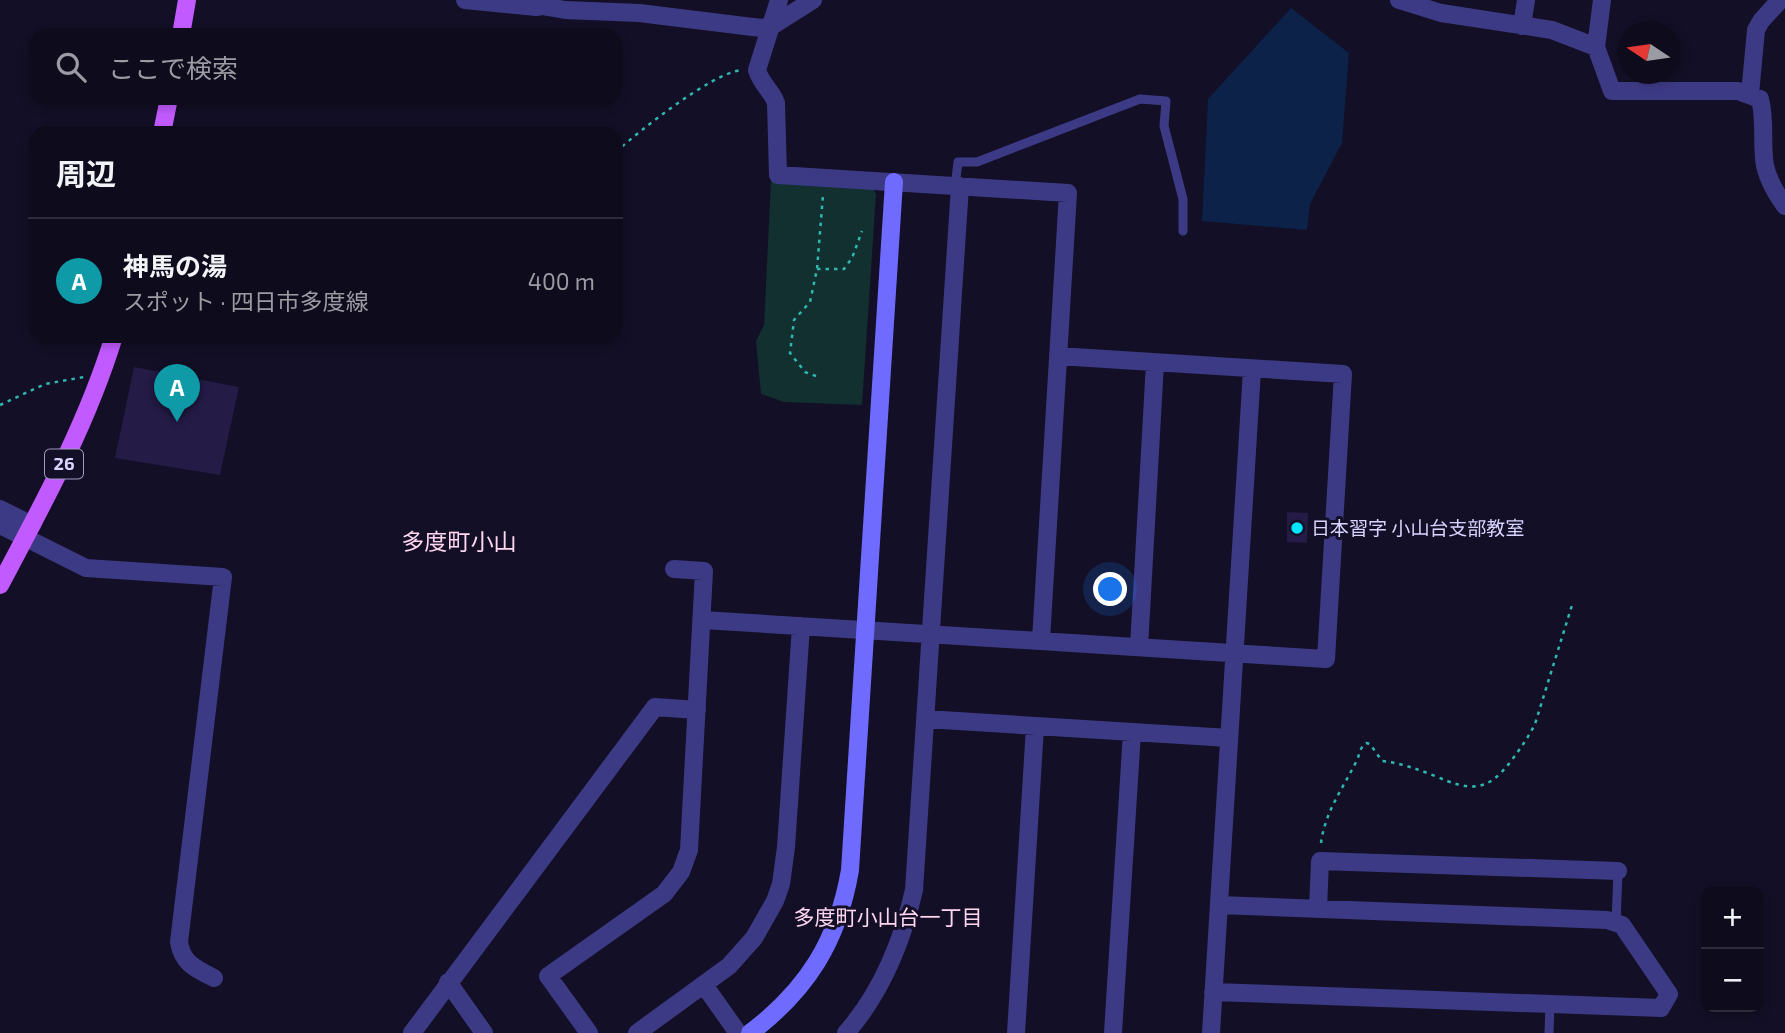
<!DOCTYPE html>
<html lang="ja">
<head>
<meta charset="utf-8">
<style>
	body { margin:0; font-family:"Exo 2","Noto Sans JP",sans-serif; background:#1c1929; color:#f1f3f6 }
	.controls { position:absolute; right:21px; bottom:21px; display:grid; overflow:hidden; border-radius:14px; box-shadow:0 4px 10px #0003 }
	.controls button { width:63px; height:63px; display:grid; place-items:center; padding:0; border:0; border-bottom:2px solid #2e2b3b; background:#0e0b1c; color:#f1f3f6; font:35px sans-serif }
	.compass { position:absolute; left:1617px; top:21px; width:63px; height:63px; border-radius:50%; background:#0e0b1c; box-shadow:0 4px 10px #0003; rotate:283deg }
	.you { position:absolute; left:1111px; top:590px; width:24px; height:24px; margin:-18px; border:5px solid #fff; border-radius:50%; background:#1a73e8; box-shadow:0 0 0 10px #1a73e833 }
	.badge { display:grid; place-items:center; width:46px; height:46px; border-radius:50%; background:#1a73e8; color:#fff; font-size:23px; font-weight:700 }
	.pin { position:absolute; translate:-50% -58px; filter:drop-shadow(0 2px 4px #0008) }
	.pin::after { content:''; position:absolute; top:37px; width:24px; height:21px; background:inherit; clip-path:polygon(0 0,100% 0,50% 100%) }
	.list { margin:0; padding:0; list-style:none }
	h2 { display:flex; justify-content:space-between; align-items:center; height:91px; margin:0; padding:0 28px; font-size:30px }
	h2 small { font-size:23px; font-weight:400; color:#9b9ba3 }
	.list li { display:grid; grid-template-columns:46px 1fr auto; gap:21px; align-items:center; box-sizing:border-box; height:126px; padding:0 28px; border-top:2px solid #2e2b3b }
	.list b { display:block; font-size:26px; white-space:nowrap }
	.list p { margin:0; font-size:23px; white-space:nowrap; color:#9b9ba3 }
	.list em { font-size:23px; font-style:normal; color:#9b9ba3 }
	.icon { flex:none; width:38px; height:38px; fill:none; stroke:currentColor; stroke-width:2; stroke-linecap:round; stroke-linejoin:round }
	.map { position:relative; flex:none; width:1785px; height:1033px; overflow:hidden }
	.search { position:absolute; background:#0e0b1c; box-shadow:0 4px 10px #0003; left:28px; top:28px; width:595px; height:77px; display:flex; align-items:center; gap:18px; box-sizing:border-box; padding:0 24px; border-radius:21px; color:#9b9ba3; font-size:26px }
	.panel { position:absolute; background:#0e0b1c; box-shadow:0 4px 10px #0003; left:28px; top:126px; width:595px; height:217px; border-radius:21px }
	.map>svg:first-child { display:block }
</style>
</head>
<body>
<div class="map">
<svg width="1785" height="1033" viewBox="0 0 1785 1033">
	<rect width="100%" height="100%" fill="#130f26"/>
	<!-- green -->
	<path fill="#12302f" d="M771,181l102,7 3,6 -14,211 -78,-3 -23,-8 -5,-53 8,-16z"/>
	<!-- water -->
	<path fill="#0c2248" d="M1291,8l58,45 -7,90 -32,61 -3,26 -105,-9 6,-122z"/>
	<!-- building -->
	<path fill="#241b47" d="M134,367l105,20 -19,88 -105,-17z
		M1287,512l21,1 -1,30 -20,-1z"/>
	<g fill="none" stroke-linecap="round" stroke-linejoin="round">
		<!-- path -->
		<path stroke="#2fb8b0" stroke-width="2.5" stroke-dasharray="3.5 5" stroke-linecap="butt" d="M616,152c24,-22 95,-78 125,-82
			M817,269h27l8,-11 10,-27
			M816,376l-11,-4 -15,-19 4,-33 16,-18 7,-33 6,-74
			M0,405l45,-21 39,-7
			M1321,843c4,-31 21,-53 35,-81 4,-7 3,-14 10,-19l4,1 12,17c19,2 35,8 53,15 35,15 52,17 76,-15 9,-12 17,-23 24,-37l38,-122"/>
		<!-- lane -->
		<path stroke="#3d3a85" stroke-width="9" d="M955,186l3,-24h19l163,-63 26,2 -2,25 19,73v32
			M1616,923l2,-52
			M1549,1033l1,-29"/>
		<!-- street -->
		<path stroke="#3d3a85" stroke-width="18" d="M465,0l71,7 6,-1 23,4 74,3 122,15 11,-2 41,-26
			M779,0l-22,70c4,14 15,21 19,33l2,72 290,18 -27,447
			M1399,0l42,13 111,17 44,17 16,44h126l22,8c6,22 1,45 5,67 3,13 12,29 20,40
			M1522,26l4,-26
			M1596,47l6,-47
			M1750,94l6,-64 5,-9 19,-21
			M0,509l32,16
			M0,525l86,43 137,9 -44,365c3,21 17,27 35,36
			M703,620l623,39 17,-285 -285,-18
			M1139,647l16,-284
			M926,719l303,19
			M1318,909l2,-48 298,10
			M448,982l36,51
			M704,985l34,48
			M1213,992l448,16 8,-14 -47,-69 -15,-5 -388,-15
			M412,1033l243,-326 42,3
			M589,1033l-41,-57 116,-82 17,-22 8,-22 15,-279 -30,-2
			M637,1033l92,-67 25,-28 21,-37 6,-17 5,-37 15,-221
			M846,1033c36,-41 56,-91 68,-143l46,-704
			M1016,1033l19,-306
			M1113,1033l19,-301
			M1211,1033l41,-663"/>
		<!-- secondary -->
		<path stroke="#6f6bff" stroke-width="18" d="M750,1033c57,-43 88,-92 100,-163l44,-688"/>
		<!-- primary -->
		<path stroke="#c25bff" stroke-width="18" d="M181,35l6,-35
			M162,133l7,-35
			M0,585c43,-81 87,-161 114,-249"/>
	</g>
	<!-- markers -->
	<circle fill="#00e5ff" stroke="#130f26" stroke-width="2.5" cx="1297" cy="528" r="7"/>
	<g text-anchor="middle" stroke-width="6" stroke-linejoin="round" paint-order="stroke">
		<!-- shield labels -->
		<rect fill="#130f26" stroke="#9e99be" stroke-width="2" x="45" y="449.5" width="38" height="29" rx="5"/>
		<g font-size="18" font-weight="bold" fill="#d9d4ff">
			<text x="64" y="470">26</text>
		</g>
		<!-- poi labels -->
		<g font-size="19" fill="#d9d4ff" stroke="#130f26" text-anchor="start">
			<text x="1311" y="535">日本習字 小山台支部教室</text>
		</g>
		<!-- neighbourhood labels -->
		<g font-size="21" fill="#ffd6f0" stroke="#130f26">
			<text x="888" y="925">多度町小山台一丁目</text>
		</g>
		<!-- quarter labels -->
		<g font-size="23" fill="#ffd6f0" stroke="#130f26">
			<text x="459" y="550">多度町小山</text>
		</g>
	</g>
</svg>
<div class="controls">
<button>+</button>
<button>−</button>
</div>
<svg class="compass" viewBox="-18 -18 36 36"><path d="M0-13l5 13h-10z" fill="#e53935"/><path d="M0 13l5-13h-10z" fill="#9b9ba3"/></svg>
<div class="you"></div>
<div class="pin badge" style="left:177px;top:422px;background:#0f9aa8">A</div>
<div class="search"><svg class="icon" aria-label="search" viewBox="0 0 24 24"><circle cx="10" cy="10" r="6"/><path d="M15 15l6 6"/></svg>ここで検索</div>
<section class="panel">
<h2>周辺<small></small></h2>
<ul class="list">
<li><span class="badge" style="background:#0f9aa8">A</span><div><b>神馬の湯</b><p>スポット · 四日市多度線</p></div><em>400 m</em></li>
</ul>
</section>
</div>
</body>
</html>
